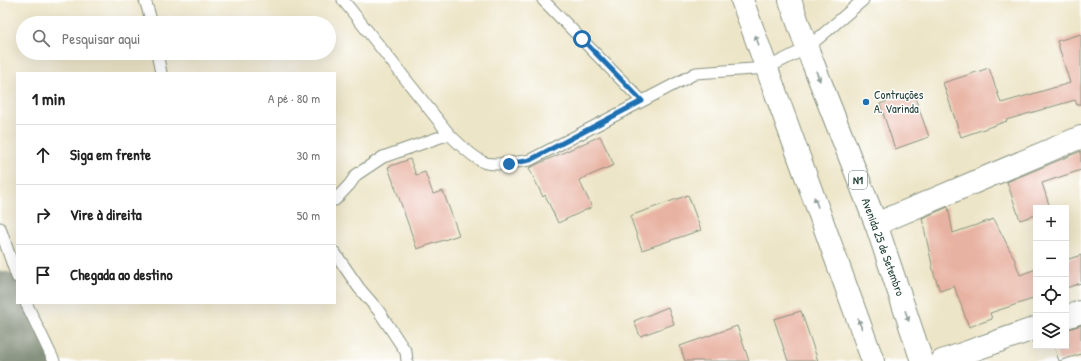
<!DOCTYPE html>
<html lang="pt">
<head>
<meta charset="utf-8">
<style>
	body { margin:0; font-family:"Patrick Hand",sans-serif; background:#f6f6f6; color:#222 }
	.controls { position:absolute; right:12px; bottom:12px; display:grid; overflow:hidden; border-radius:0px; box-shadow:0 4px 16px #0002 }
	.controls button { width:36px; height:36px; display:grid; place-items:center; padding:0; border:0; border-bottom:1px solid #e0e0e0; background:#fff; color:#222; font:20px sans-serif }
	.stop { position:absolute; width:12px; height:12px; margin:-9px; border:3px solid #1f6fb2; border-radius:50%; background:#fff }
	.stop.end { background:#1f6fb2; border-color:#fff; box-shadow:0 1px 4px #0008 }
	.list { margin:0; padding:0; list-style:none }
	h2 { display:flex; justify-content:space-between; align-items:center; height:52px; margin:0; padding:0 16px; font-size:17px }
	h2 small { font-size:13px; font-weight:400; color:#767676 }
	.list li { display:grid; grid-template-columns:26px 1fr auto; gap:12px; align-items:center; box-sizing:border-box; height:60px; padding:0 16px; border-top:1px solid #e0e0e0 }
	.list b { display:block; font-size:15px; white-space:nowrap }
	.list em { font-size:13px; font-style:normal; color:#767676 }
	.icon { flex:none; width:22px; height:22px; fill:none; stroke:currentColor; stroke-width:2; stroke-linecap:round; stroke-linejoin:round }
	.map { position:relative; flex:none; width:1081px; height:361px; overflow:hidden }
	.search { position:absolute; background:#fff; box-shadow:0 4px 16px #0002; left:16px; top:16px; width:320px; height:44px; display:flex; align-items:center; gap:10px; box-sizing:border-box; padding:0 14px; border-radius:22px; color:#767676; font-size:15px }
	.panel { position:absolute; background:#fff; box-shadow:0 4px 16px #0002; left:16px; top:72px; width:320px; height:232px; border-radius:0px }
	.map>svg:first-child { display:block }
</style>
</head>
<body>
<div class="map">
<svg width="1081" height="361" viewBox="0 0 1081 361">
	<rect width="100%" height="100%" fill="#fff"/>
	<filter id="ink" filterUnits="userSpaceOnUse"><feTurbulence type="fractalNoise" baseFrequency=".025" numOctaves="2"/><feDisplacementMap in="SourceGraphic" scale="8" xChannelSelector="R" yChannelSelector="G"/><feConvolveMatrix kernelMatrix="1 2 1 2 8 2 1 2 1" color-interpolation-filters="sRGB"/></filter>
	<filter id="wash" filterUnits="userSpaceOnUse"><feTurbulence type="fractalNoise" baseFrequency=".012" numOctaves="4" result="noise"/><feDisplacementMap in="SourceGraphic" scale="16" xChannelSelector="R" yChannelSelector="G"/><feGaussianBlur stdDeviation="0.9" result="paint"/><feColorMatrix in="noise" values="0 0 0 0 0 0 0 0 0 0 0 0 0 0 0 0 0 1.4 0 .05"/><feComposite in="paint" operator="in"/></filter>
	<g filter="url(#wash)">
		<rect width="100%" height="100%" fill="#ede5c7"/>
		<g fill="none" stroke-linecap="round" stroke-linejoin="round">
			<!-- taxiway -->
			<path stroke="#86917e" stroke-width="56" d="M0,299l30,62"/>
		</g>
		<g id="blocks">
			<!-- building -->
			<path fill="#e8b2a2" d="M1081,34v70l-4,1 -2,-5 -69,20 1,1 -46,16 -18,-54 46,-15 12,35 69,-20 -13,-42z
				M913,92l16,45 -34,12 -15,-45z
				M600,136l14,29 -35,15 13,27 -34,16 -13,-28 -2,2 -14,-29z
				M1081,151v19l-39,13 8,25h-14v7l-16,5 -13,-38z
				M410,159l6,16 9,-3 8,22 10,-3 16,44 -42,14 -29,-82z
				M688,195l13,35 -59,20 -12,-34z
				M948,207l5,26 41,-14 20,39 6,17 16,-6v29l-46,15 2,6 -23,8 -15,-41 -14,5 -6,-17 -12,-56z
				M1081,255v28l-15,5v-28z
				M668,307l6,17 -34,12 -6,-15z
				M801,311l17,50h-30l-14,-42z
				M1081,325v29l-22,7 -5,-15h12v-16z
				M737,326l12,35h-64l-5,-15z"/>
		</g>
	</g>
	<g filter="url(#ink)">
		<use href="#blocks" fill-opacity="0" stroke="#86917e" stroke-width="1"/>
		<g fill="none" stroke-linecap="round" stroke-linejoin="round">
			<!-- lane casing -->
			<g stroke="#86917e" stroke-width="13">
				<path id="lane" d="M145,0l7,23
					M343,0l106,134c9,9 25,25 37,29 12,3 32,-1 44,-3l166,-87 71,-5 40,-20 56,-48
					M543,0l99,101
					M157,53l4,20
					M335,200l15,-16 6,-9 27,-18 66,-23
					M0,228l17,49
					M335,253l24,35 19,22 28,42 1,9
					M26,303l28,58"/>
			</g>
			<!-- street casing -->
			<g stroke="#86917e" stroke-width="24">
				<path id="street" d="M876,224l205,-87
					M1066,317l15,-5
					M942,361l94,-33"/>
			</g>
			<!-- highway casing -->
			<g stroke="#86917e" stroke-width="24">
				<path id="highway" d="M742,0l131,361
					M790,0l17,48 69,176 46,137"/>
			</g>
			<!-- lane -->
			<use href="#lane" stroke="#fff" stroke-width="11"/>
			<!-- street -->
			<use href="#street" stroke="#fff" stroke-width="22"/>
			<!-- highway -->
			<use href="#highway" stroke="#fff" stroke-width="22"/>
		</g>
		<!-- one-way arrows -->
		<defs><path id="oneway-solid" d="M-6-.8H1V-3.2L6.5 0L1 3.2V.8H-6Z"/></defs>
		<g fill="#8f9e9a">
			<use href="#oneway-solid" transform="translate(757 40) rotate(-110)"/>
			<use href="#oneway-solid" transform="translate(818 76) rotate(69)"/>
			<use href="#oneway-solid" transform="translate(816 202) rotate(-110)"/>
			<use href="#oneway-solid" transform="translate(907 316) rotate(71)"/>
			<use href="#oneway-solid" transform="translate(860 324) rotate(-110)"/>
		</g>
	</g>
	<g fill="none" stroke-linecap="round" stroke-linejoin="round" filter="url(#ink)">
		<!-- route -->
		<path stroke="#1f6fb2" stroke-width="5" d="M509,164l21,-4 112,-59 -60,-62"/>
	</g>
	<!-- markers -->
	<circle fill="#1f6fb2" stroke="#fff" stroke-width="1.5" cx="866" cy="102" r="4"/>
	<g text-anchor="middle" stroke-width="3" stroke-linejoin="round" paint-order="stroke">
		<!-- shield labels -->
		<rect fill="#fff" stroke="#627771" stroke-width="1" x="849" y="171" width="18" height="18" rx="3"/>
		<g font-size="11" font-weight="bold" fill="#1f3d34">
			<text x="858" y="184">N1</text>
		</g>
		<!-- poi labels -->
		<g font-size="12" fill="#1f3d34" stroke="#fff" text-anchor="start">
			<text x="874" y="99">Contruções<tspan x="874" dy="14">A. Varinda</tspan></text>
		</g>
		<!-- street labels -->
		<g font-size="12" fill="#1f3d34" stroke="#fff">
			<text transform="translate(883 247) rotate(70)" y="4">Avenida 25 de Setembro</text>
		</g>
	</g>
</svg>
<div class="controls">
<button>+</button>
<button>−</button>
<button><svg class="icon" aria-label="locate" viewBox="0 0 24 24"><circle cx="12" cy="12" r="6"/><path d="M12 2v4M12 18v4M2 12h4M18 12h4"/></svg></button>
<button><svg class="icon" aria-label="layers" viewBox="0 0 24 24"><path d="M12 4l9 5-9 5-9-5zM3 14l9 5 9-5"/></svg></button>
</div>
<div class="stop" style="left:582px;top:39px"></div>
<div class="stop end" style="left:509px;top:164px"></div>
<div class="search"><svg class="icon" aria-label="search" viewBox="0 0 24 24"><circle cx="10" cy="10" r="6"/><path d="M15 15l6 6"/></svg>Pesquisar aqui</div>
<section class="panel">
<h2>1 min<small>A pé · 80 m</small></h2>
<ul class="list">
<li><svg class="icon" aria-label="ahead" viewBox="0 0 24 24"><path d="M12 20V5M6 11l6-6 6 6"/></svg><div><b>Siga em frente</b></div><em>30 m</em></li>
<li><svg class="icon" aria-label="right" viewBox="0 0 24 24"><path d="M7 20v-9h11M14 6l5 5-5 5"/></svg><div><b>Vire à direita</b></div><em>50 m</em></li>
<li><svg class="icon" aria-label="arrive" viewBox="0 0 24 24"><path d="M6 21V4h12l-3 4 3 4H6"/></svg><div><b>Chegada ao destino</b></div></li>
</ul>
</section>
</div>
</body>
</html>
